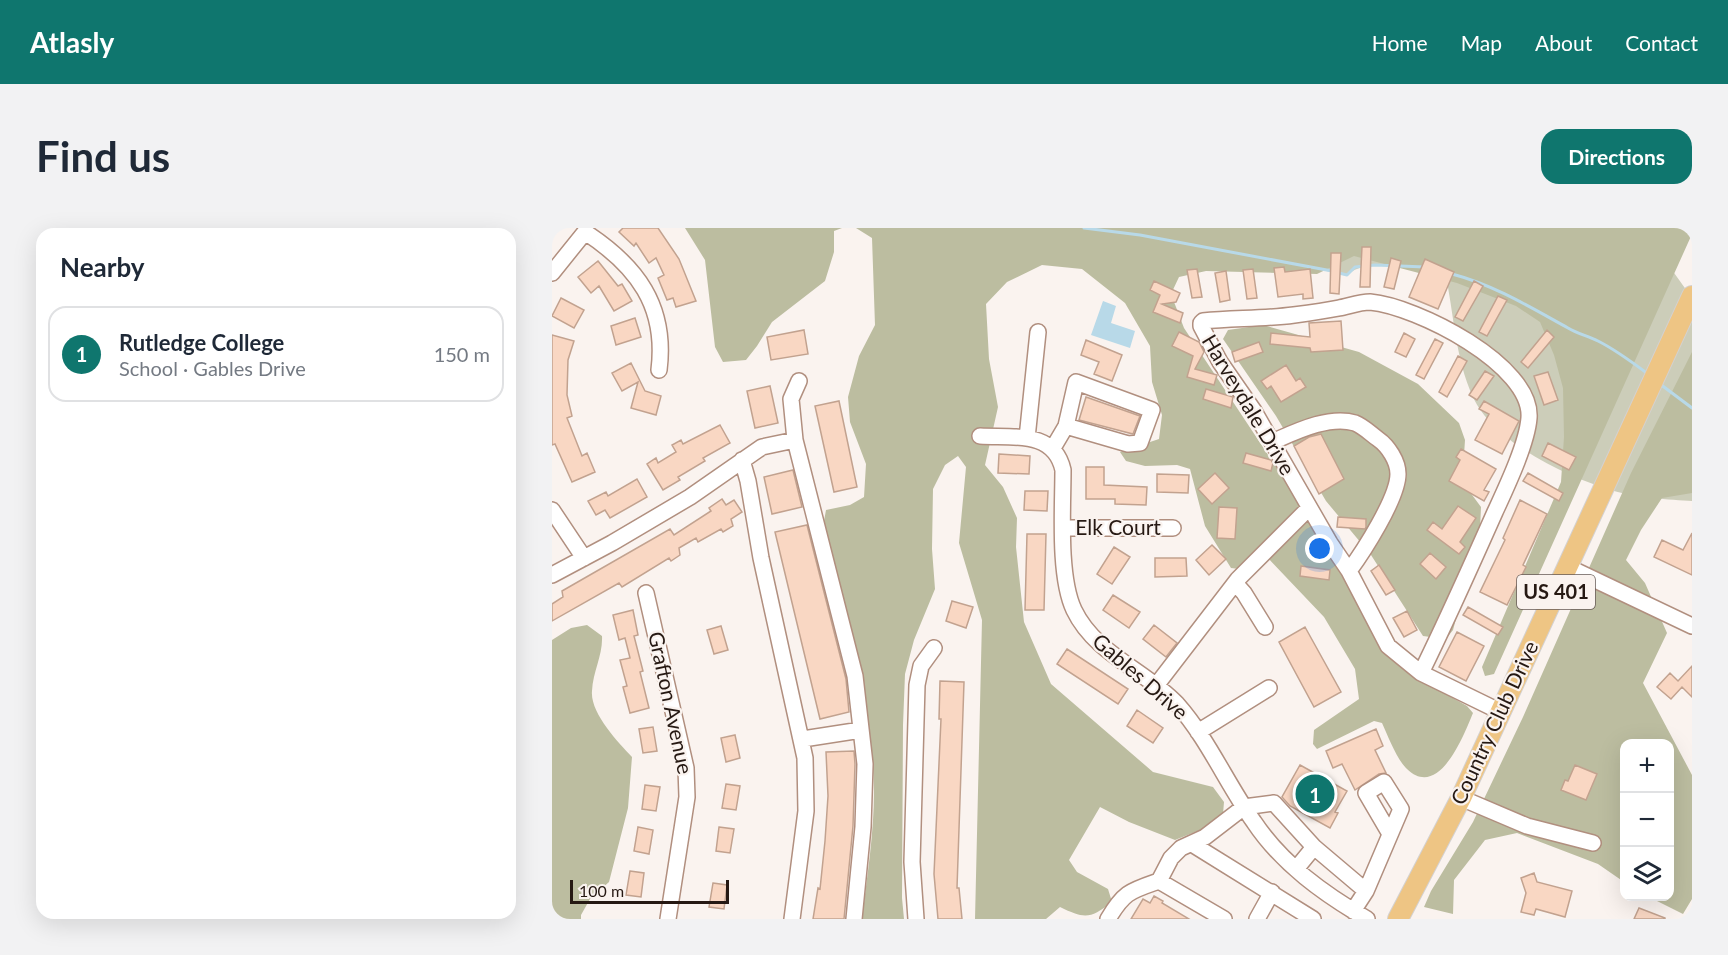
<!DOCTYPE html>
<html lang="en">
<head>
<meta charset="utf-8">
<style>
	body { margin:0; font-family:Lato,sans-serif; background:#f2f2f3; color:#1f2937 }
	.controls { position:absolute; right:18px; bottom:18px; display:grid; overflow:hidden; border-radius:12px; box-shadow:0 6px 24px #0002 }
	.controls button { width:54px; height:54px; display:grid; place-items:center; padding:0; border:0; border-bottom:2px solid #e0e1e3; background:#fff; color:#1f2937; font:30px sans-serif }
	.scale { position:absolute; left:18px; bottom:15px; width:159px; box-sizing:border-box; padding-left:6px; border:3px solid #261913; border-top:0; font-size:16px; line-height:21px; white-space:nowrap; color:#261913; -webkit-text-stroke:4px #faf3ef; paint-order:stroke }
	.you { position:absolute; left:768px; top:321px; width:21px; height:21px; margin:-15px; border:4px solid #fff; border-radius:50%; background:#1a73e8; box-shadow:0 0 0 9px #1a73e833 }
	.badge { display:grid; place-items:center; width:39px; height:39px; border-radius:50%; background:#0f766e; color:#fff; font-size:20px; font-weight:700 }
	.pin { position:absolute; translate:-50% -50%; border:3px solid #fff; box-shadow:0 2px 6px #0006 }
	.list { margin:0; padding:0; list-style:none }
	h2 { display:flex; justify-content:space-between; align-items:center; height:78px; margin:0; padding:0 24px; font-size:26px }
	h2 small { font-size:20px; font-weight:400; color:#747a83 }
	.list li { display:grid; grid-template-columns:39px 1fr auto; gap:18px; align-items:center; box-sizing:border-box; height:96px; margin:0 12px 12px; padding:0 12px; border:2px solid #e0e1e3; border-radius:18px }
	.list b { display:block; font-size:22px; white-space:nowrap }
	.list p { margin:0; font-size:20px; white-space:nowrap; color:#747a83 }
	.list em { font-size:20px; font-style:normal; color:#747a83 }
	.icon { flex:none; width:33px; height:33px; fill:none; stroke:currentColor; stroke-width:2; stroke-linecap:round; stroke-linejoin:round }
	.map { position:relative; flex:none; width:1140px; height:691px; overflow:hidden; border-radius:18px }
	header { display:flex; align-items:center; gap:36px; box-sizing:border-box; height:84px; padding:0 30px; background:#0f766e; color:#fff }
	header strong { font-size:28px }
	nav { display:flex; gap:33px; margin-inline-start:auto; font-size:21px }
	.intro { display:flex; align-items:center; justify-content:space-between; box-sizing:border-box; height:144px; padding:0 36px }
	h1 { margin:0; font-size:42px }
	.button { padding:15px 27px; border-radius:18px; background:#0f766e; color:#fff; font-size:21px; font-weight:700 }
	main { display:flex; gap:36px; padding:0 36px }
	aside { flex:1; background:#fff; border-radius:18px; box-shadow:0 6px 24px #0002 }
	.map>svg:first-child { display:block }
</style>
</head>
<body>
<header>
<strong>Atlasly</strong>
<nav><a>Home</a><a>Map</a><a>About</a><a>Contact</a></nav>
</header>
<div class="intro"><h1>Find us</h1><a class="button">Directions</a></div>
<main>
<aside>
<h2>Nearby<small></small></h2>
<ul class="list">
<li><span class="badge">1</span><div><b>Rutledge College</b><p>School · Gables Drive</p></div><em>150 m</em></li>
</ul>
</aside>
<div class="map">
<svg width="1140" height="691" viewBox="0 0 1140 691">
	<rect width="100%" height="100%" fill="#faf3ef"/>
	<!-- green -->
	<path fill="#cccdb9" d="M1063,0l42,21 35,49v203c-21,-1 -59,-4 -78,-10 -46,-13 -121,-49 -141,-94 -18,-39 -19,-84 -28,-125 -26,-6 -77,-15 -98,3l-207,-40z"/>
	<!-- forest -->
	<path fill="#bcbda0" d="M133,0h157l-8,3v21l-9,29 -53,41 -15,24 -11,14 -23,2 -8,-15 -10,-87z
		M304,0h836v6l-198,440 -9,2 -3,-9 79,-185 3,-45 -1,-49 -9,-33 -14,-33 -24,-16 -59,-23 -103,-27 -37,18 -111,-3 -27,6 -8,17 13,34 118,178 -63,63 -8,-1 -26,-42 -15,-57 -13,-4 -32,1 -19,-5 -6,-9 39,-13 3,-24 -10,-33 -2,-36 -25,-43 -43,-34 -40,-4 -35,17 -21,22 3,55 9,48 -13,58 18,22 14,31 -1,29 8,75 27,62 102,88 60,15 11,15 -1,12 -13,12 -35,14 -46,-18 -29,-15 -31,53 8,12 31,17 4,13c-22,17 -27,17 -52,5l-14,12h-71l7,-299 -23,-77 7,-76 -8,-11 -13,9 -12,24 -1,60 3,40 -21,51 -9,34 -2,51 -1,173 2,21h-42c5,-42 12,-85 12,-128 -2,-92 -28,-182 -50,-270l2,-11 24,-5 14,-8 2,-33 -16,-42 -2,-25 11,-41 16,-31 -3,-87z
		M711,97l96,27 59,32 41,39 6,17 -2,30 1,14 17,23 -1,23 -27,100 -7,9 -23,-3 -52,-81 -45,-54 -50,-85 -53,-77 5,-9z
		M1140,124v141l-30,5 -21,32 -15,30 19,23 22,50 -24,50 49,92v124l-9,15 -34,-17 21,-1v-152h-46v138l-26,-18 -81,-31 -32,7 -31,40 -1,34 -29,-7 7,-16 42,-69 50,-105 108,-244z
		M757,287l25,45 87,120 46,26 6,7c-9,22 -34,87 -66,56 -10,-9 -19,-33 -25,-46l-8,-2 -57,28 -4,-5 1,-14 45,-31 -4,-30 -31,-52 -57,-60z
		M35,397l15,11c1,19 -9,35 -10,55 -2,22 26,51 40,66l-4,51 -19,74 -19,17 -9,16v4h-29v-279l19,-12z"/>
	<!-- water -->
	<path fill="#b8d9e8" d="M551,73l13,5 -5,17 24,8 -5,17 -39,-13z"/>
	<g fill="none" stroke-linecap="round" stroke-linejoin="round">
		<!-- stream -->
		<path stroke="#b8d9e8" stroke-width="3" d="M532,0l56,7 192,36
			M787,45l8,2 8,-8 20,-2 50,2
			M900,46c42,11 78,33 116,54 10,6 20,8 30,13 18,9 34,21 50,33
			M1108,156l32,24"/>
	</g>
	<!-- building -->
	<path fill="#f9d7c3" stroke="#c2a28f" stroke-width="1.5" d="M71,0h35l21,31 17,42 -20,6 -3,-9 -6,2 -9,-22 6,-3 -8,-17 -7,5 -13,-20 -2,3 -15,-14z
		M810,19h9l-1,40h-10z
		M779,25h10l-2,41 -9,-1z
		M839,30l10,3 -7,28 -10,-2z
		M873,31l29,13 -16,37 -29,-12z
		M46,33l20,25 4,-2 10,17 -18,10 -15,-25 -8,7 -13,-16z
		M732,39l1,5 25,-3 3,29 -10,1v-5l-25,3 -4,-29z
		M645,41l5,28 -10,1 -5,-28z
		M701,41l4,29 -10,1 -4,-29z
		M674,43l4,29 -10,2 -5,-29z
		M602,53l26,12 -4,9 -14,2 21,9 -3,10 -27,-11 7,-17 -10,-5z
		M922,53l9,5 -20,35 -8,-4z
		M946,68l9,4 -20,36 -8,-4z
		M9,70l23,12 -10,18 -22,-12z
		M83,90l6,19 -25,8 -5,-19z
		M789,93l2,29 -32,2 -1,-4 -40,-4 1,-11 39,4 -1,-14z
		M252,102l4,24 -37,6 -4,-23z
		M995,102l7,7 -26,31 -7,-6z
		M627,104l20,10 5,10 -9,17 22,6 -3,10 -27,-8 6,-21 -21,-10z
		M852,105l11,6 -9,18 -11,-5z
		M0,107l22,6 -6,19 -1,35 5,21 -5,2 15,38 5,-3 8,19 -23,10 -17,-38 -3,1z
		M883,111l8,4 -19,36 -8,-4z
		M534,112l36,15 -10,26 -18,-7 5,-12 -18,-7z
		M707,114l4,10 -28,10 -3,-10z
		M906,128l9,5 -20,36 -8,-5z
		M79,135l14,28 16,5 -5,19 -25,-7 7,-26 -16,9 -10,-18z
		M734,137l10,16 4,-3 6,9 -25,15 -10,-16 -4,3 -6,-8z
		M933,143l9,5 -17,24 -8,-5z
		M996,144l10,28 -14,5 -10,-29z
		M218,158l8,37 -23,5 -8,-37z
		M654,161l27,8 -2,11 -28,-9z
		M534,169l54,19 -7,18 -54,-14z
		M287,173l18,86 -23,5 -19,-86z
		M932,173l35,20 -17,33 -27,-14 14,-26 -10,-5z
		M168,197l10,18 -27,15 2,3 -27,16 2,3 -17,10 -16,-26 9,-6 2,5 18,-11 -4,-7 9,-5 2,4z
		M769,206l23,45 -25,15 -25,-48 15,-9z
		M996,215l28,14 -7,13 -27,-14z
		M909,221l35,20 -12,21 5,2 -5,9 -35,-20 11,-21 -4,-3z
		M694,225l25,7 2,3 -2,8 -28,-8z
		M447,226l31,2 -1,18 -31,-1z
		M534,239h18v18l43,2 -1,18 -31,-1v-5h-29z
		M241,242l9,37 -30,7 -8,-37z
		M663,245l14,15 -17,16 -14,-15z
		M976,245l35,20 -4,8 -36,-20z
		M605,246l32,1 -1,18 -31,-1z
		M85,251l10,18 -37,21 -5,-8 -9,5 -8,-14 18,-9 2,4z
		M473,263h23l-1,20 -23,-1z
		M170,271l4,6 8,-5 8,12 -11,7 2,7 -10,6 -2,-3 -23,13 -2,-4 -17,10 1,7 -9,6 -2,-3 -47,29 -3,-4 -67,38v-17l11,-7 -1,-6 108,-62 4,6 37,-24 -2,-3z
		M968,272l27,14 -24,51 3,2 -19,38 -27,-13 25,-52 -2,-2z
		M906,278l18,12 -16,24 5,5 -6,7 -32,-24 6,-8 9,7z
		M667,279l18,1 -2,31 -18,-1z
		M786,289l28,2v8l-1,2 -28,-2z
		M255,297l39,154 3,33 -29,7 -45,-187z
		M1140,305v42l-38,-18 8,-17 21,10z
		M475,306h19l-2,76h-19z
		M660,317l14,14 -17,16 -13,-15z
		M562,319l16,10 -18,27 -15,-10z
		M878,325l16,14 -10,12 -16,-15z
		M603,330h31l1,18 -32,1z
		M827,337l16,25 -9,5 -15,-24z
		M749,338l29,4 -1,10 -29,-4z
		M561,367l27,17 -11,16 -26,-18z
		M400,373l21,6 -7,21 -20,-7z
		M916,379l35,20 -5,8 -35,-20z
		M81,382l5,25 -4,1 9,35 -3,1 9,36 -19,5 -7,-26 4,-1 -7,-26 10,-2 -5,-20 -6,2 -6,-25z
		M855,383l10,19 -13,7 -11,-19z
		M602,397l23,18 -11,14 -23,-18z
		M169,398l7,24 -14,4 -7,-24z
		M753,399l36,65 -27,15 -35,-65z
		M905,404l27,14 -18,35 -27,-14z
		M515,421l61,40 -10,15 -61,-40z
		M1140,438v31l-10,-10 -11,12 -14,-12 13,-14 8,8z
		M388,453l24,1 -7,206h2l3,31h-24l-4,-45 7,-155h-2z
		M585,482l26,18 -10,15 -26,-17z
		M101,499l4,24 -14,2 -4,-24z
		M824,501l7,17 -8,4 11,23 -7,1 -24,16 -13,-26 -9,4 -7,-17z
		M183,507l5,23 -14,4 -5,-24z
		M302,523l1,13 -2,62 -9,93h-31l5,-31 2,1 5,-48 3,-45 -2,-44z
		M748,537l47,26 -12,21 3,1 -8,15 -40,-22 -8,-9z
		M1023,537l22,9 -11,26 -25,-10 4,-10 3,1z
		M174,556l14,2 -4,24 -14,-2z
		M93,557l15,2 -4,24 -14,-2z
		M86,599l15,3 -4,24 -15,-3z
		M167,599l15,2 -4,24 -14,-2z
		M78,643l14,2 -3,24 -15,-2z
		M982,645l3,9 35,9 -7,26 -29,-8 -2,6 -13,-3 5,-19 -5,-15z
		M161,655l14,2 -3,24 -15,-2z
		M602,668l9,5 -1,2 27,16h-58l12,-20 7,4z
		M1087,680l26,10v1h-31z"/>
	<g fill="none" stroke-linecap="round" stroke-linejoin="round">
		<!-- minor casing -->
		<g stroke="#b18f7f" stroke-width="18">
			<path id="minor" d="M0,45l33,-41c52,34 82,74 74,138
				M247,153l-8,18 4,41 60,236 10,88 -2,63 -9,92
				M428,208c33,2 74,-6 83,34 0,38 -5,106 11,140 21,44 71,60 103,94 31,35 50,80 77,118 28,42 70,72 113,97
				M475,210l11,-106
				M720,214c23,-10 57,-27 83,-19 8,3 16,11 23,16 10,7 20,22 20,35 0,24 -35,78 -49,97
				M501,220l13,-22 10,-44 76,28 -12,33 -12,1 -62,-18
				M190,232l6,21 13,77 44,200 1,53 -14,108
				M0,282l32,48
				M511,300h110
				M1016,339l124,59
				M0,347l60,-32 78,-46 72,-50 33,-7
				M683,355l9,10 21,34
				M94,365l40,175 1,29 -19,122
				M869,445c26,-53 50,-107 74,-161 11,-24 32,-68 34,-94 4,-53 -113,-112 -159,-116 -10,0 -21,4 -31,6 -15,3 -30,5 -45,7 -30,4 -61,3 -91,6l-2,2v3l19,36 34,49 76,132 19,28 39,75 33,27 80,39
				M603,459l83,-108 71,-71
				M646,504l71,-44
				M251,511l58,-9
				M909,570l66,28 66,17
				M640,616l121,75
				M762,619l52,44
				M607,653l12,-23 10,-10 24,-11 39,-30 30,-4 40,44 -18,22
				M801,683l13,-20 35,-82 -17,-27 -18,11 24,41
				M364,691l-4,-57 5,-177 4,-19 13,-18
				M556,691c16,-27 22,-28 51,-38l65,38
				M705,691l15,-27"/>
		</g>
		<!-- major casing -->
		<g stroke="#d4d1d0" stroke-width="22">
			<path id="major" d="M846,691l63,-121 231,-502"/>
		</g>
		<!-- minor -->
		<use href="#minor" stroke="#fff" stroke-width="15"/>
		<!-- major -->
		<use href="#major" stroke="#eec584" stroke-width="20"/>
	</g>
	<g text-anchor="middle" stroke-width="4.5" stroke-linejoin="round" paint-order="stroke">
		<!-- shield labels -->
		<rect fill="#faf3ef" stroke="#665a55" stroke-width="1.5" x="965" y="347" width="78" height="34" rx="4.5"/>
		<g font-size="20" font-weight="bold" fill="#261913">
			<text x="1004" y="371">US 401</text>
		</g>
		<!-- street labels -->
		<g font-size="21" fill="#261913" stroke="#faf3ef">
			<text transform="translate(696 177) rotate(59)" y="7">Harveydale Drive</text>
			<text x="566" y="307">Elk Court</text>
			<text transform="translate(588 449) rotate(41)" y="7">Gables Drive</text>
			<text transform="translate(118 475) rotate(78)" y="7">Grafton Avenue</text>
			<text transform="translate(943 495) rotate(-65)" y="7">Country Club Drive</text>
		</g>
	</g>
</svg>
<div class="controls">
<button>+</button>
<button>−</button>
<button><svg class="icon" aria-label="layers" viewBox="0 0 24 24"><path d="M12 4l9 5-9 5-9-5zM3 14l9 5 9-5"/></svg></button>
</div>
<div class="scale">100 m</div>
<div class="you"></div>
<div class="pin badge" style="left:763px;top:566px">1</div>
</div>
</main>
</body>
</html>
